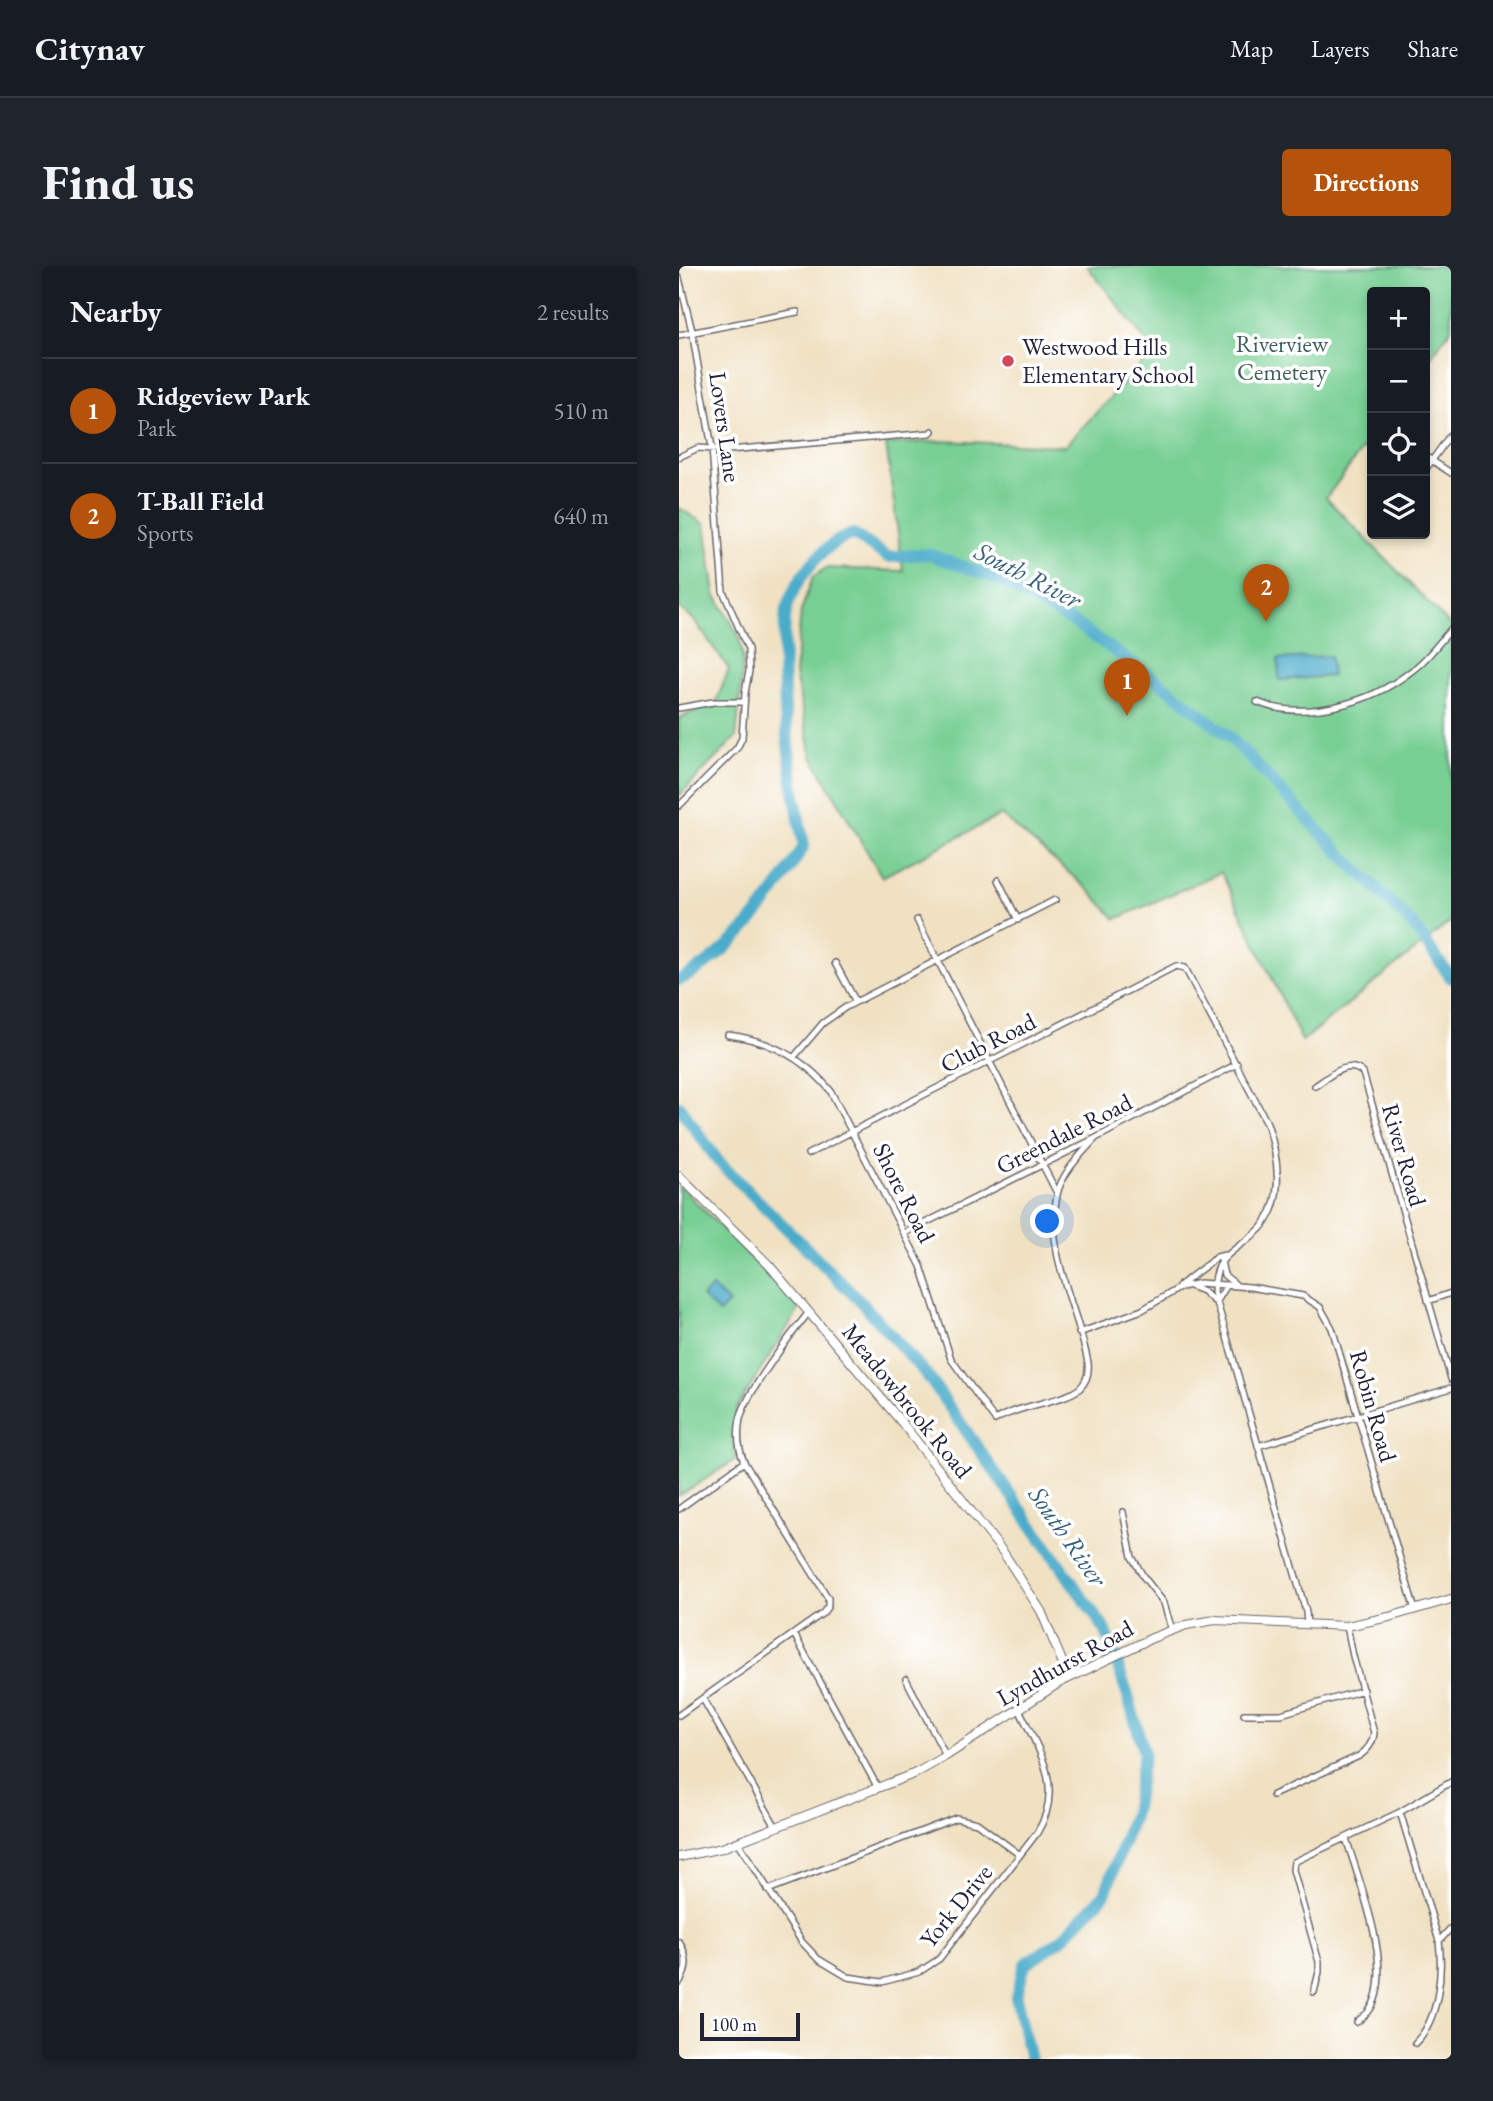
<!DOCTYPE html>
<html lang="en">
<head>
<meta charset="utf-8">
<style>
	body { margin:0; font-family:"EB Garamond",serif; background:#20242c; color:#f1f3f6 }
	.controls { position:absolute; right:21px; top:21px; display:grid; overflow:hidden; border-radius:7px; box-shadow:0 4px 10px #0003 }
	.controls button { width:63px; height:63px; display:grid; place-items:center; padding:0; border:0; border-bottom:2px solid #363941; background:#171b24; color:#f1f3f6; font:35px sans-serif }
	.scale { position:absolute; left:21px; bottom:18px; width:100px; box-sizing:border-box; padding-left:7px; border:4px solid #22223b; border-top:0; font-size:19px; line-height:24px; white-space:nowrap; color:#22223b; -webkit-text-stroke:5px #fff; paint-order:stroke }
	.you { position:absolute; left:369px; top:956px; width:24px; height:24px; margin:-18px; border:5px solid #fff; border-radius:50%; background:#1a73e8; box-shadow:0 0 0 10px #1a73e833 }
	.badge { display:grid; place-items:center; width:46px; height:46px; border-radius:50%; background:#b45309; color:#fff; font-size:23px; font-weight:700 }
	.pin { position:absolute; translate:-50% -58px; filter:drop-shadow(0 2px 4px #0008) }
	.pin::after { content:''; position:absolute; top:37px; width:24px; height:21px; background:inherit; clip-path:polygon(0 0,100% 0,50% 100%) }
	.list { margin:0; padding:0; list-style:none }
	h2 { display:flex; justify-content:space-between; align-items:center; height:91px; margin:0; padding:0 28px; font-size:30px }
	h2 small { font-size:23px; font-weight:400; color:#9ea1a6 }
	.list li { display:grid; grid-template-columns:46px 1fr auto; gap:21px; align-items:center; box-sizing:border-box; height:105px; padding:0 28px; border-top:2px solid #363941 }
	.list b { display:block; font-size:26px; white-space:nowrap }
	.list p { margin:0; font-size:23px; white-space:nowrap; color:#9ea1a6 }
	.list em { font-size:23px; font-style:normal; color:#9ea1a6 }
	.icon { flex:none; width:38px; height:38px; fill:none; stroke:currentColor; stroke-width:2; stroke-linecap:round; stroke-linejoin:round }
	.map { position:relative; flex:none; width:772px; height:1793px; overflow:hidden; border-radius:7px }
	header { display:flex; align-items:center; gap:42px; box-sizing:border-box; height:98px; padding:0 35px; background:#171b24; border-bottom:2px solid #363941 }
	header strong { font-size:33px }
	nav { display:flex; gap:38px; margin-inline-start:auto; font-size:24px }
	.intro { display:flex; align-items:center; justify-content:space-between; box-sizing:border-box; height:168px; padding:0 42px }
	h1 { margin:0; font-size:49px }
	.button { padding:18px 32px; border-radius:7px; background:#b45309; color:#fff; font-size:24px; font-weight:700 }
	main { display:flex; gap:42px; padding:0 42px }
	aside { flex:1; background:#171b24; border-radius:7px; box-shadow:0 4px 10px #0003 }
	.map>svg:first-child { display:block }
</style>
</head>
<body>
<header>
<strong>Citynav</strong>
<nav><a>Map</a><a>Layers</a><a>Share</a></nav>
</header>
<div class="intro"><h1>Find us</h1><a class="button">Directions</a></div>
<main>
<aside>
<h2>Nearby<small>2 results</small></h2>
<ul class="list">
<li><span class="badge">1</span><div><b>Ridgeview Park</b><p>Park</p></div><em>510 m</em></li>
<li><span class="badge">2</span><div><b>T-Ball Field</b><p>Sports</p></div><em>640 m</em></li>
</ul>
</aside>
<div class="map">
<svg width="772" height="1793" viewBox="0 0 772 1793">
	<rect width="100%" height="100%" fill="#fff"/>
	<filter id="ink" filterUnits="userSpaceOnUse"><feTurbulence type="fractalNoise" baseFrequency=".0143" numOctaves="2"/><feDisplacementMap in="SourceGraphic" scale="14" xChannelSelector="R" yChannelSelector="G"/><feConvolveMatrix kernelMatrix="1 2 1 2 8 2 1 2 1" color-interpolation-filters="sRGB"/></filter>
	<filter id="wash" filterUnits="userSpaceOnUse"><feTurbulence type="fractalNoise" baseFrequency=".00686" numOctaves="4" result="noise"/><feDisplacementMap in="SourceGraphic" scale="28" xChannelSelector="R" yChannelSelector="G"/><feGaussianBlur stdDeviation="1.57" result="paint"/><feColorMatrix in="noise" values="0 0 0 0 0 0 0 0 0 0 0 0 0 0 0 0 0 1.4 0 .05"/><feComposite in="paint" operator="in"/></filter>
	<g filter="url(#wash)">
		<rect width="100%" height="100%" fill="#f0e1c2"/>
		<!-- green -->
		<path fill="#77cf93" stroke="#4c7867" stroke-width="2" d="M408,0h354l10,7v56l-26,36v-73h-53v144l-46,62 125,128v295l-149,120 -81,-169 -105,47 -28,-30 -87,-74 -119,62 -70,-120 -17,-83 6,-63 12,-34 13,-9 77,3 -17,-127 56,-3 123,5 89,-95z
			M0,242l26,16 10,70 24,42 4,22 -5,61 -2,18 -57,59v-78l24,-10 11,-1 15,-38 -36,-50 -14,-11z
			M0,919l121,123 -64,101 -1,51 -56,36z"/>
		<!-- water -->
		<path fill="#4bacca" stroke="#366782" stroke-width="2" d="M651,390l2,20 -53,4 -1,-21z
			M33,1021l17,16 -10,10 -17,-16z"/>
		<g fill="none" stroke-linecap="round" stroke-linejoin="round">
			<!-- river -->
			<path stroke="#4bacca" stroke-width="12" d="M0,714c54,-26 95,-84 125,-134 -13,-66 -23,-135 -20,-202 1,-10 0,-23 2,-32 7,-31 37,-69 67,-78l35,23 40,-3 69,25 76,43 85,59 73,57 106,112 74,72 40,56
				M0,840l39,55 144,142 65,72 179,256 22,65 16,57 -10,60 -29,81 -44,46 -36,24 -9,33 14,62"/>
		</g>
	</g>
	<g filter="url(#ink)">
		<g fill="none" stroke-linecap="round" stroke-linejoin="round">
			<!-- street casing -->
			<g stroke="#6a656a" stroke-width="8">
				<path id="street" d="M0,12l13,53 20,117 11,143 25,58 1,22 -4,22 -3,45 -5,10 -58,58
					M0,69l118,-23
					M746,190l26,17
					M0,191l19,-9 31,2 201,-17 2,-2
					M746,204l26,-36
					M578,436c47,20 114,1 153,-30 16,-11 28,-28 41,-43
					M0,442l34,-6h31
					M319,614l20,40
					M238,654l140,273
					M156,697l21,39
					M49,769c41,5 75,23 102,55l91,176 30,93 44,61c23,-15 69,-18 85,-32 7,-7 9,-16 8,-25 -10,-56 -44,-109 -31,-168 4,-21 24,-41 39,-57
					M115,791l29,-34 23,-16 209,-107
					M636,820c14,-9 33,-28 48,-13l88,306
					M129,888l368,-188 9,2 82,155c11,32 19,78 -7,106 -24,24 -45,22 -46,63l92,320 1,13
					M226,967l191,-95 141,-74
					M542,995l3,14 11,9
					M500,1020l38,-29 8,-2
					M511,1020l13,5 11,10
					M749,1035l23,-8
					M537,1037l11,-18
					M400,1067l63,-23 39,-23 19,-4 50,4 53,9 17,11 12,21 83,282
					M579,1180l193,-58
					M0,1243l65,-47
					M444,1246l9,45 11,19 21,27 8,27
					M115,1368l84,154
					M227,1413l40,77
					M24,1433l73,128
					M565,1448h37l82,-24
					M0,1449l144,-102 5,-7v-8l-84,-136c-6,-14 -7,-28 -4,-43 6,-26 51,-85 69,-107
					M594,1529l86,-39c9,-6 14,-13 15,-23l-21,-77 -6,-30
					M721,1546l39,129
					M667,1572c12,41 51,135 23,173 -3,4 -9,8 -12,11
					M59,1576l64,100 16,17 30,18 34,5 37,-10 20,-13 98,-126c28,-46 2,-82 -18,-124
					M89,1624l188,-72 21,5 43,32
					M0,1676c9,14 10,27 0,41
					M635,1726l5,-20v-10l-26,-92 1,-8 106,-50 51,-30
					M736,1777c24,-23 28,-70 24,-102l12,-13"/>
			</g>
			<!-- secondary casing -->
			<g stroke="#6a656a" stroke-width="10">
				<path id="secondary" d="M0,910l90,89 134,159 100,128 38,59 28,67
					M0,1591l43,-9 194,-75 30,-17 113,-73 93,-45 34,-13 29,-5 132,6 42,-9 62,-18"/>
			</g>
			<!-- street -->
			<use href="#street" stroke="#fff" stroke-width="5"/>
			<!-- secondary -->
			<use href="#secondary" stroke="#fff" stroke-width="8"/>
		</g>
	</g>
	<!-- markers -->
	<circle fill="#d1495b" stroke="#fff" stroke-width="2.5" cx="329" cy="95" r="7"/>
	<g text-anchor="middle" stroke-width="7" stroke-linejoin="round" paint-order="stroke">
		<!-- park labels -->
		<g font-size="24" fill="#405f5a" stroke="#fff">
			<text x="603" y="86">Riverview<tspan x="603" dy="28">Cemetery</tspan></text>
		</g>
		<!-- poi labels -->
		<g font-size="24" fill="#22223b" stroke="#fff" text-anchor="start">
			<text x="343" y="89">Westwood Hills<tspan x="343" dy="28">Elementary School</tspan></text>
		</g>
		<!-- street labels -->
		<g font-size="24" fill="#22223b" stroke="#fff">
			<text transform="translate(46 161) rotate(82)" y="8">Lovers Lane</text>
			<text transform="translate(309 777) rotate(-27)" y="8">Club Road</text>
			<text transform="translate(385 868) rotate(-27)" y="8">Greendale Road</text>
			<text transform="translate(725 889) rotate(74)" y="8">River Road</text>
			<text transform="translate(225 927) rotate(63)" y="8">Shore Road</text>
			<text transform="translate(228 1135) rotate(51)" y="8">Meadowbrook Road</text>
			<text transform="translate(694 1140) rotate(74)" y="8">Robin Road</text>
			<text transform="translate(386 1397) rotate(-29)" y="8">Lyndhurst Road</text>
			<text transform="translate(277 1640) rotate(-51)" y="8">York Drive</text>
		</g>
		<!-- water labels -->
		<g font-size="26" font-style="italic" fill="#34607b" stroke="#fff">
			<text transform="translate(349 309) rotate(27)" y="9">South River</text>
			<text transform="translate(389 1270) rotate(55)" y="9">South River</text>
		</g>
	</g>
</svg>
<div class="controls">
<button>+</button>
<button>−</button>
<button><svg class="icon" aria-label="locate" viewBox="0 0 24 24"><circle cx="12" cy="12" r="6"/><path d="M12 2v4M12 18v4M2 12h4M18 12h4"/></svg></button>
<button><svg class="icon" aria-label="layers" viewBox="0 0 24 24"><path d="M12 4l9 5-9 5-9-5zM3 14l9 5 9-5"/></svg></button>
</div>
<div class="scale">100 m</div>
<div class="you"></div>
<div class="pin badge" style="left:448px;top:450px">1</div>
<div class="pin badge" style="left:587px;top:356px">2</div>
</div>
</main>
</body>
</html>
